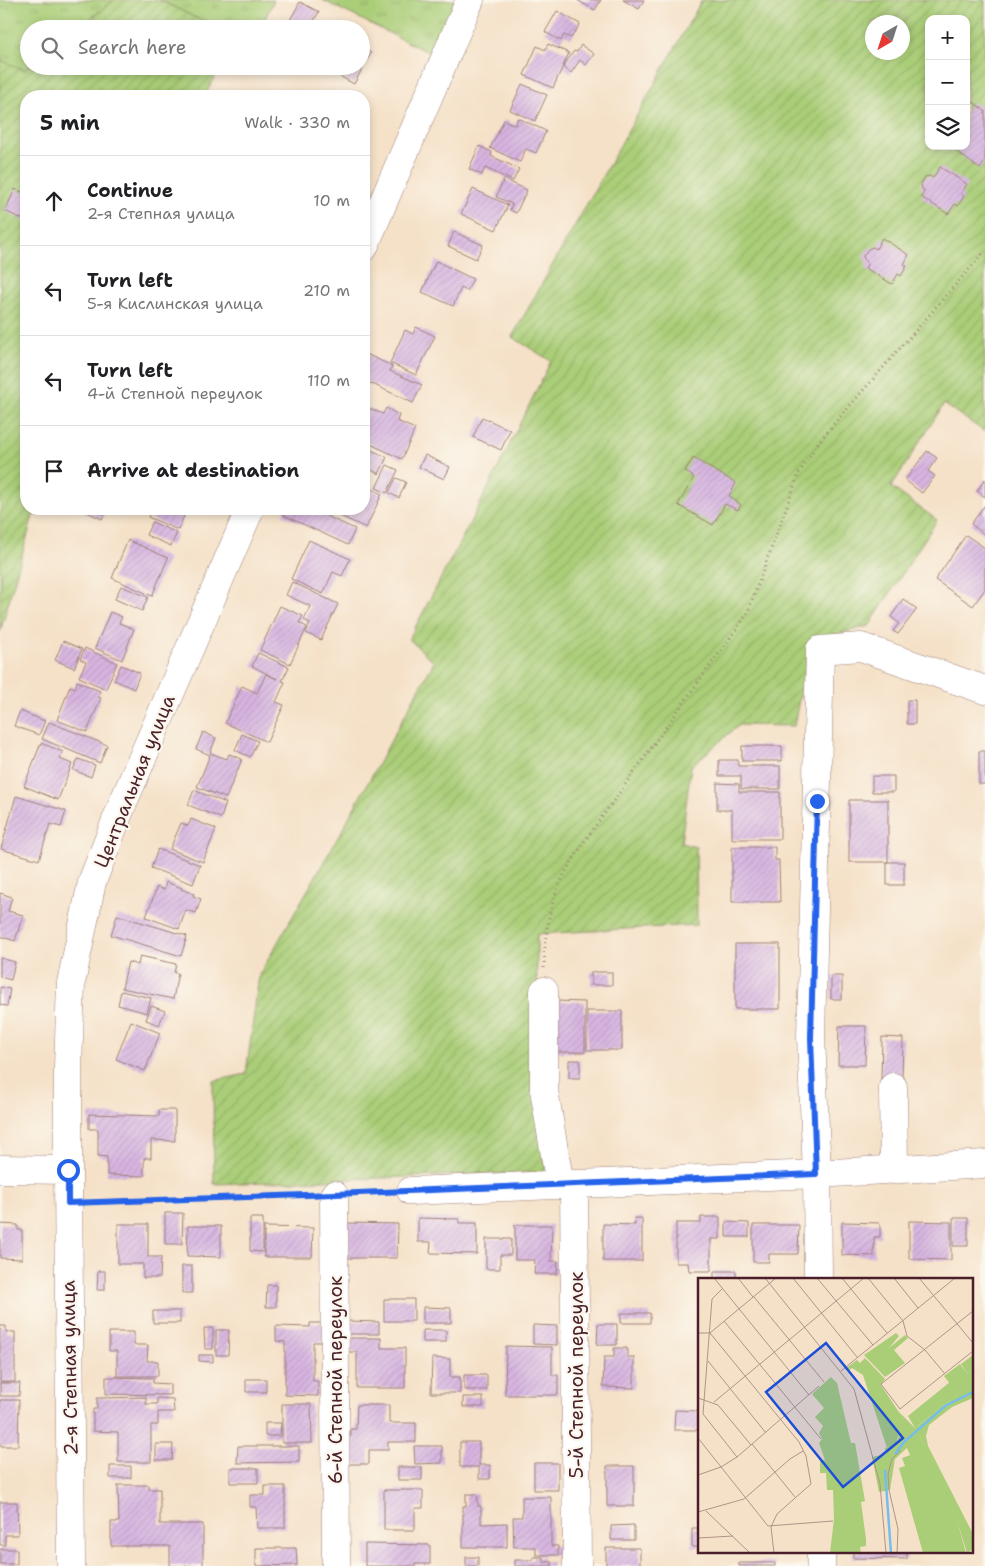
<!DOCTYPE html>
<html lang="en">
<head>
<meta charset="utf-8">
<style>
	body { margin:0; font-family:"Shantell Sans",sans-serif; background:#f2f2f2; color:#202124 }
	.controls { position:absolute; right:15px; top:15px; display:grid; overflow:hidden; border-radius:10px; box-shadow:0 2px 8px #0003 }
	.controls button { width:45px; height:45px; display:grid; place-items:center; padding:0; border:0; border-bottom:1px solid #e0e0e0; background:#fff; color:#202124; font:25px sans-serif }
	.compass { position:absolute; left:865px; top:15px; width:45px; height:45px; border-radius:50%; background:#fff; box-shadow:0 2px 8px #0003; rotate:219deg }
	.stop { position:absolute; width:15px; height:15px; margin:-11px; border:4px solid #2563eb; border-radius:50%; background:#fff }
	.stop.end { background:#2563eb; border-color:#fff; box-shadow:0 1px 5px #0008 }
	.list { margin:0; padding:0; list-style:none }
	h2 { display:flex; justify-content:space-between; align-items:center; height:65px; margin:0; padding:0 20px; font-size:21px }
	h2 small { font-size:16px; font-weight:400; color:#757577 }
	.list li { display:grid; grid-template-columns:32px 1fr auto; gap:15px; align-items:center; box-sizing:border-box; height:90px; padding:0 20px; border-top:1px solid #e0e0e0 }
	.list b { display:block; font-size:19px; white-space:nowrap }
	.list p { margin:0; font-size:16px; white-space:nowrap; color:#757577 }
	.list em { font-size:16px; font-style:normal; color:#757577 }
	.icon { flex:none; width:28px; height:28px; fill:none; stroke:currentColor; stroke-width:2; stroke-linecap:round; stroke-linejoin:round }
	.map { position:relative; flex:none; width:985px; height:1566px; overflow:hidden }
	.search { position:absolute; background:#fff; box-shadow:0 2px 8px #0003; left:20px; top:20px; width:350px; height:55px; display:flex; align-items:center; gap:12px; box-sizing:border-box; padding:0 18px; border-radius:28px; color:#757577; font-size:19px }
	.panel { position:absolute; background:#fff; box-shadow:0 2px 8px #0003; left:20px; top:90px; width:350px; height:425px; border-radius:20px }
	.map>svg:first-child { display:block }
</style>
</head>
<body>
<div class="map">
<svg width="985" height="1566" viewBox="0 0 985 1566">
	<defs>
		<pattern id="grass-tufts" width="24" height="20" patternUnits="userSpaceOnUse" patternTransform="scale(1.25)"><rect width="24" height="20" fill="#aace78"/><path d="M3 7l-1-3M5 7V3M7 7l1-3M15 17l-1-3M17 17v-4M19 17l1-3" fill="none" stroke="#94b068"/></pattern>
		<pattern id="garden-furrows" width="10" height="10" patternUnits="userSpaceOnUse" patternTransform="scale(1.25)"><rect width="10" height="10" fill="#aace78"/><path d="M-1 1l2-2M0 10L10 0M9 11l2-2" fill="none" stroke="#94b068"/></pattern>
		<pattern id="building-hatch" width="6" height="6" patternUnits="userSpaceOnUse" patternTransform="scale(1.25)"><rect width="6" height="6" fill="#d7b5e1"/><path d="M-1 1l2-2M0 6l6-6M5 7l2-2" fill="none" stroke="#ba9bc1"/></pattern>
	</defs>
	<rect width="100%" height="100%" fill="#fbf7ec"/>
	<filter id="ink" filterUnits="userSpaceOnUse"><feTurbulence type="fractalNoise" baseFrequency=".02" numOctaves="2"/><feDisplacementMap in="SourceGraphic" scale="10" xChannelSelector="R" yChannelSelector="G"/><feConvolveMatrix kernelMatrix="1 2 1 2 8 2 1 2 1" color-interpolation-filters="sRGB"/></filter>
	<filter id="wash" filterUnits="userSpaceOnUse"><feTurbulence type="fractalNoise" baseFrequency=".0096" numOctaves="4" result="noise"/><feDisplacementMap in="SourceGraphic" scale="20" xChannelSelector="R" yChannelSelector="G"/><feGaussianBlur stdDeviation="1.12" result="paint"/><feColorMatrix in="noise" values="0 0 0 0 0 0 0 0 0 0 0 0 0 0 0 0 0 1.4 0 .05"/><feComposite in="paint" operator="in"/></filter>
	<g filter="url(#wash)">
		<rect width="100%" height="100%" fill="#f5e1c8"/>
		<!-- grass -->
		<path fill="url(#grass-tufts)" stroke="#7a7652" d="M0,0h114l-37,29h-48v37l-4,4 -25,-10z
			M160,0h114l-14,29h-42z
			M322,0h158l-28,64z"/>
		<!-- garden -->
		<path fill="url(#garden-furrows)" stroke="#7a7652" fill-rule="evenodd" d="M114,0h46l58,29h-141z
			M702,0h283v432l-41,-28 -53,83 46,33 -68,106 -59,15 -16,85 -55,-1 -48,41 -10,77 15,4 1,78 -160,9 -1,152 10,86 -332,12 -1,-103 33,-7 13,-99 82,-143 93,-170 -25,-23 74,-141 68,-137 -39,-24zM929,19h37v127h-37zM872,22h30v30h-30z
			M0,60l25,10 4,-4h191l-15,30h-179v413h9l-35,123z"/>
		<g id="blocks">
			<!-- building -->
			<path fill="url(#building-hatch)" d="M577,0h24l-6,10z
				M623,0h21l-5,9z
				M300,2l19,10 -10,17h-24z
				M557,11l23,13 -9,14 -7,-3 -3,6 -16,-9z
				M548,44l21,9 -16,35 -29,-13 13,-29 8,4z
				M581,45l13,9 -8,11 -6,-5 -9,13 -8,-6 11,-16 3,1z
				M361,47l10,6 -17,31 -29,-16 1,-2h35z
				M522,84l25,11 -12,26 -25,-11z
				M973,102l12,9v50l-5,8 -31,-23h17v-35z
				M518,118l28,13 -10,22 -10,-4 -6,13 -30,-14 14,-28 11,5z
				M479,146l13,6 -1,4 28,13 -6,12 -28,-13 -3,7 -13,-6z
				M940,167l27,17 -6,10 3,2 -6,10 -3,-2 -7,10 -27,-17 4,-6 -3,-2 -1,-5 4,-7 5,-1 3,2z
				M504,179l23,11 -11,23 -6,-3 2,-6 -16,-7z
				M15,189l9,4 2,-4v32l-21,-10z
				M473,189l35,16 -12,25 -35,-16z
				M454,232l29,13 -7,14 -28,-13z
				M882,238l27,17 -5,9 3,2 -6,10 -3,-2 -6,10 -27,-16 3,-5 -3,-2 -2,-5 5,-7 5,-2 3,2z
				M436,261l37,18 -6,12 -6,-3 -8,18 -31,-14z
				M416,327l19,9 -19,39 -26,-12 15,-33 8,4z
				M364,353l28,13 -2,5 32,14 -9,18 -49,-23z
				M369,408l14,6 3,-6 13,7 -2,6 18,8 -13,30 -38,-18v-21z
				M482,417l28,13 -9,20 -28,-13z
				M364,447l23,10 -8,17 -15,-8z
				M927,451l10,7 -9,13 7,5 -13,17 -17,-13z
				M425,455l25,12 -6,12 -25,-12z
				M693,458l43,25 -7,13 12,9 -3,5 -13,-6 -12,21 -35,-20 16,-28 -9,-6z
				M387,465l11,5 -11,23 -11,-5z
				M396,478l10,4 -7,16 -10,-5z
				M985,479v18l-8,-6z
				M364,485l18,9 -16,34 -41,-19h39z
				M985,505v30l-14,-11z
				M80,509h27l-5,10z
				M152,509h35l-9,21 -30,-13z
				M285,509h26l44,20 -7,16 -65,-30z
				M152,522l25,11 -6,13 -25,-11z
				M966,535l19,13v41l-12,17 -38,-26z
				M128,540l40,18 -16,38 -40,-18z
				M309,540l41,19 -8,17 -9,-4 -10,22 -32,-15z
				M292,582l46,22 -17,36 -15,-7 4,-10 -6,-3 6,-14 -24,-11z
				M121,586l27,11 -6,14 -27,-12z
				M903,599l14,10 -19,25 -5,-3 6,-8 -8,-6z
				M280,606l23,10 -4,7 8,4 -17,37 -30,-14z
				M110,612l12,5 -3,6 15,6 -12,31 -27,-12z
				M63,641l19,8 -8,19 -19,-8z
				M85,648l32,15 -11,26 -27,-12 7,-15 -6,-3z
				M258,653l31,14 -7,14 3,1 -9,20 8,3 -17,37 -42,-19 17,-37 15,7 9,-19 11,5 -25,-13z
				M121,665l19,8 -6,16 -20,-9z
				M77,681l23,10 -2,6 3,1 -14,34 -30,-12 13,-34 5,2z
				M907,700h8v24h-8z
				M20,711l25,10 -6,14 -25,-9z
				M49,722l58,23 -7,18 -58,-24z
				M203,732l13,6 -6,15 17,6 2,-5 13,5 -16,39 -29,-11 13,-32 -14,-6z
				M242,734l16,7 -8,16 -15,-7z
				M41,743l22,9 -3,7 12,5 -14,36 -34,-14z
				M742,746h40v15h-40z
				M979,751h6v33h-6z
				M78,759l17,6 -4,12 -18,-7z
				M719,760h19v6h42v23h-39v-13h-22z
				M872,776h22v16h-22z
				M717,783l22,1v8h41v47h-48v-29h-15z
				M194,790l32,13 -5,15 -33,-13z
				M16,796l50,15 -5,16 -11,-3 -11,36 -38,-11z
				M849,800h39v62h-39z
				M191,819l25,10 -13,33 -33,-13 11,-26 7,3z
				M732,847h43v13h4l1,42h-48z
				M158,849l42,16 -7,19 -42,-16z
				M887,862h17v23h-17z
				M166,882l16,6 -1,1 13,5 -1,2 8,3 -5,14 -10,-3 -7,19 -33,-12 11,-30 7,3z
				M0,893l12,4 -4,14 15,4 -8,26 -15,-5z
				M117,915l70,21 -6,20 -70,-21z
				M735,944h45v65h-45z
				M140,956l36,8 -2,9h4l-5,26 -51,-11 6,-26 10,3z
				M0,958l15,4 -4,18 -11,-3z
				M591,972h21v13h-21z
				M831,976h11v23h-11z
				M0,987l10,2 -3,17 -7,-1z
				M121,991l30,7 -4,15 -29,-8z
				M556,1001l29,1v50h-29z
				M151,1006l14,5 -6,14 -13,-5z
				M587,1011h35v39h-35z
				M131,1021l29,12 -15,38 -29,-12z
				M839,1026h27l-1,39h-27z
				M882,1037l21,1 -1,42h-21z
				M569,1060h11v18h-11z
				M159,1110h16v31l-24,-1v18h-7v18l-37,-1v-18l-9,-1v-27h-9v-15l70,2z
				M165,1213h18l-1,31h-17z
				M701,1217h19v22h-9v32h-22l-1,-8h-12v-40h25z
				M250,1218h13v34l-13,-1z
				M418,1218l41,1v4h18v31l-47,-1 1,-11h-13z
				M634,1218h8v43h-39v-37l32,1z
				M953,1218h15v28h-15z
				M909,1221l42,1v38l-42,-1z
				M726,1222l23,1v14h-23z
				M842,1222l38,1v14h-6v19l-32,-1z
				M347,1223l51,1 -1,34h-50z
				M0,1224l18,1v5h4v29l-22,-1z
				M118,1224h30v33h13l-1,21h-17v-14h-25z
				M515,1225h37l-1,36h7l-1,13h-23l1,-14h-20z
				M753,1225h46l-1,29h-29v8h-16z
				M188,1226h33v31l-34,-1z
				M264,1227l49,1 -1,29h-48z
				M486,1239h25v16h-11v14h-14z
				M182,1266h10v27h-10z
				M98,1271h7v19h-8z
				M714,1271h22v9h-22z
				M267,1285h9v22h-10z
				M384,1299h30v22h-30z
				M423,1307l28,1v15h-28z
				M153,1311h27v12h-27z
				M621,1313h29v10h-29z
				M347,1321l32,1v12h-32z
				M310,1323h14v19h-11v39h5v15l-33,-1v-53l-9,-1v-15l34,1z
				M598,1324h19v21h-20z
				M533,1325l24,1v19l-24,-1z
				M0,1326h6v6h9v50h-15z
				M204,1328h9v21h-8z
				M216,1330h13l-1,25h-12z
				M423,1330h23v12h-23z
				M109,1332h25v13h14l-1,16h11v15h-41v-25h-8z
				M348,1338h33v10h24v40h-48v-36h-9z
				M506,1346l46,1v28h6v20h-53z
				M614,1348h13v9h7v31l-31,-1 1,-30h10z
				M199,1355h14v7l-14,-1z
				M432,1358l18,1v18h10v16h-29z
				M464,1375h23v15h-23z
				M106,1377l47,1v5l17,1v11l-64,-1z
				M246,1379h20v13h-20z
				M0,1383h20l-1,13h-19z
				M146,1397v7h11v-6l16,1 1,13h-16v13h-7v37h-33v-30l-25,-1v-22h4v-11z
				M463,1397h20v10h-20z
				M0,1400h19l-1,46h-18z
				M282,1404h29l1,39h-30z
				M357,1405h32v18h27v19h-28v8h-19v14h-24v-28h6v-7h5z
				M675,1410l23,1v19h-24z
				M265,1423h16l-1,13h-15z
				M460,1442h19v23h11v14h-11v-12h-19z
				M156,1444h17l-1,16h-16z
				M238,1446h61v16l-62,1z
				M414,1446h28v17l-27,1z
				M534,1463h24v27h-24z
				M110,1466h21v12h-21z
				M607,1466h27v40h-27z
				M398,1467h24v13h-24z
				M230,1468h28v15h-28z
				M118,1485h31v4h11v35h43v42h-33v-20h-59v-24h8z
				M265,1486h20v42h-28l-1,-21h-6v-12h15z
				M384,1490h39v18h-8v22h-31z
				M466,1494h11l1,12h3v18l26,-1v24h-44v-41h3z
				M522,1497h29v49h7v9h-22v-8h-22l-1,-30h9z
				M0,1502h17l1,33h-13v10h-5z
				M634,1525v15h-23v-14z
				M692,1528h7v19h-7z
				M365,1544l65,1v19h-15v2h-50z
				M256,1548h40l1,17 -41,1z
				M606,1548h34v18h-34z
				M0,1549h17v15h-17z
				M853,1552h54v7l-54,-1z
				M466,1557h12v9h-12z
				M533,1557h10v5h9v4h-37v-6h18z
				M739,1563h36v3h-36z"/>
		</g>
	</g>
	<g filter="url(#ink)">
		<use href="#blocks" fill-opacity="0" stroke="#a0807a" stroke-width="1"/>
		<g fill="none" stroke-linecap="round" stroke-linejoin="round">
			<!-- minor casing -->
			<g stroke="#a0807a" stroke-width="29">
				<path id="minor" d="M364,247l106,-247
					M544,991v99l16,95
					M893,1087l1,83
					M0,1169l68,1
					M574,1184l3,382
					M411,1191l406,-17 168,-10
					M334,1195l2,371
					M818,1280l-1,-106 -6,-137 9,-387 41,-3 124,43
					M821,1552v14
					M71,1566l-3,-396v-103l3,-84 21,-101 30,-77 128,-296"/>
			</g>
			<!-- path -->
			<path stroke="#a0807a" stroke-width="3" stroke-dasharray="1 4" stroke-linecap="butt" d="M544,968c1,-31 4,-61 18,-89 6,-13 15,-25 22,-37l163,-228 52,-141 21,-33 165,-189
				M358,1193l29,-1
				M93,1202l217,-7"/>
			<!-- minor -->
			<use href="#minor" stroke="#fff" stroke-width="28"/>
		</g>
	</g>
	<g fill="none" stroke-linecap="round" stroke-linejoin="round" filter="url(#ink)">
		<!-- route -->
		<path stroke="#2563eb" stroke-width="6" d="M68,1170v33l266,-9 482,-20 -5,-136 6,-237"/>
	</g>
	<g text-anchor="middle" stroke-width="4.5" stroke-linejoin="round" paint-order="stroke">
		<!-- street labels -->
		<g font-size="19" fill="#4a1f2b" stroke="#fbf7ec">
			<text transform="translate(134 781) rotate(-68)" y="7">Центральная улица</text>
			<text transform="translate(69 1368) rotate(-91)" y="7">2-я Степная улица</text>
			<text transform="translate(576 1375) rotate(-90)" y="7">5-й Степной переулок</text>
			<text transform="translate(335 1380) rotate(-90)" y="7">6-й Степной переулок</text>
		</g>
	</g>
	<!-- overview -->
	<g transform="translate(698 1278)">
		<rect width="275" height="275" fill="#f5e1c8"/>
		<path d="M262,86l7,9 6,-4v29l-21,9 -23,18 -3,11 2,10 45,88v15l-6,4 -9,-29 -2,-19 -36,-69 -25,23 -5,31 -11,2 -7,-35 14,-3 -1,-6 11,-2 8,-26 -6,-9 17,17 43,-34 -14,-18z" fill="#aace78"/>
		<path d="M198,55l3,3 -10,12 16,-13 3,3 -14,12 11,13 -20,14 -21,-22zM275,77v14l-6,4 -6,-9zM167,80l20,21 -4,6 23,35v14l-6,2 -2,10 -9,2 -24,-73 -11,-7 -4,3 -2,-3 11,-8 3,3zM133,99l6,6 14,60h4l10,58 -4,1 5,37v7l-6,1 1,6h-31l4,-34 -1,-29h-6l-1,-17h-6v-12l5,-1 -6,-17 3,-4 -3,-6 4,-7 -8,-9 9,-9 -12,-14zM252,104l8,12 -43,34 -7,-12zM222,158l37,69 1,19 8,29h-43l-24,-85 6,-2 -3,-8 8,-3 -3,-7 -5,2 7,-10z" fill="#aace78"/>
		<path fill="none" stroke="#76bced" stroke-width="2.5" d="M197,176l9,-12 41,-36 28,-14M187,192l6,83"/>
		<path fill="none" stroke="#b19389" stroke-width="1" d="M16,0l95,117M40,0l15,19M67,0l89,111 26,95 6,69M95,0l64,79M119,0l56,67M144,0l45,55M170,0l35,43 4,15 18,14 20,24M196,0l24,30M221,0l54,65M24,11l-10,10 -9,115 34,43M56,19l70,85M275,33l-92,73 19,25 73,-58M26,43l97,118M0,55h12l66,-55M12,55l89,109 7,14 5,28 -34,30 -6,13 3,26M10,83l58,72M143,93l114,-93M0,120l20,7 33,40M16,124l150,-124M0,160l70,88 65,-5M54,166l43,53M0,197l23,-8 16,-10 82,-71M8,233l44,42M0,234l46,-13 46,-40 13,-8M0,260l35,-2M199,275l1,-24 -9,-39 -1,-16 4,-15 9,-9"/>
		<path fill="#1d4ed8" fill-opacity="0.15" stroke="#1d4ed8" stroke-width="2.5" d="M128,65l77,95 -60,49 -77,-95z"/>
		<rect width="275" height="275" fill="none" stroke="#4a1f2b" stroke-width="2.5"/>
	</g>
</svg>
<div class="controls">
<button>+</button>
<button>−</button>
<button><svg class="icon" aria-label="layers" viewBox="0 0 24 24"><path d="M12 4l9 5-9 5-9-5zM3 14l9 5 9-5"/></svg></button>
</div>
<svg class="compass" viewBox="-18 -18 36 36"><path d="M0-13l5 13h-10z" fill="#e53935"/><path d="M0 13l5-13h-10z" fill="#757577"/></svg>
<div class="stop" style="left:68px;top:1170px"></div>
<div class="stop end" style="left:817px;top:801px"></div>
<div class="search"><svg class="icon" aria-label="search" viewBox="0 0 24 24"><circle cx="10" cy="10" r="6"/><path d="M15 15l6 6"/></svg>Search here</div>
<section class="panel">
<h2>5 min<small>Walk · 330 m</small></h2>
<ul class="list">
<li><svg class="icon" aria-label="ahead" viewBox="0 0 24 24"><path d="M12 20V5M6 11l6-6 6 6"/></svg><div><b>Continue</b><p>2-я Степная улица</p></div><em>10 m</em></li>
<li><svg class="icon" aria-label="left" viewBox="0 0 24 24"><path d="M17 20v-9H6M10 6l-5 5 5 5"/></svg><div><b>Turn left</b><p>5-я Кислинская улица</p></div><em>210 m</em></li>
<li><svg class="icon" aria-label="left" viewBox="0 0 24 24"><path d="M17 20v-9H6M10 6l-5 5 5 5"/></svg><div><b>Turn left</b><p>4-й Степной переулок</p></div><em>110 m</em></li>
<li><svg class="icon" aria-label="arrive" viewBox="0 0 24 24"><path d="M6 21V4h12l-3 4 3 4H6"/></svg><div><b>Arrive at destination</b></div></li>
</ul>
</section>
</div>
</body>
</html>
